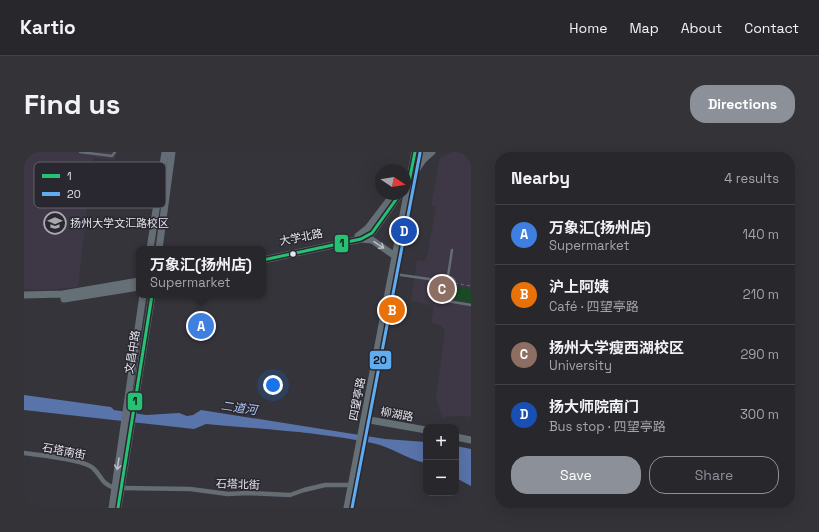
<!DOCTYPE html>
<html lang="en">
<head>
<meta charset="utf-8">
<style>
	body { margin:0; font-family:"Space Grotesk","Noto Sans SC",sans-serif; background:#343338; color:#f1f3f6 }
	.controls { position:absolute; right:12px; bottom:12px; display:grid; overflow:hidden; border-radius:8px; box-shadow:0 4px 16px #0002 }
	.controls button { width:36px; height:36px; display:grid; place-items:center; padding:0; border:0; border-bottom:1px solid #444448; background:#28272c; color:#f1f3f6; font:20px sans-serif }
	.compass { position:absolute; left:351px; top:12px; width:36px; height:36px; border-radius:50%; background:#28272c; box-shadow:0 4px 16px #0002; rotate:102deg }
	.you { position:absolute; left:249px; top:233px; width:14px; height:14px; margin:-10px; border:3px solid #fff; border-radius:50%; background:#1a73e8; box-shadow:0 0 0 6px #1a73e833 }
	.badge { display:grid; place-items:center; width:26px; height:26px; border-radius:50%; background:#8c9099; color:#fff; font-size:13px; font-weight:700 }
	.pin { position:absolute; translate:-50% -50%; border:2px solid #fff; box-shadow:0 1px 4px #0006 }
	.popup { position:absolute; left:112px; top:94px; width:130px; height:52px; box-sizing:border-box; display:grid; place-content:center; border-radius:8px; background:#28272c; filter:drop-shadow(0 1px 3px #0005); font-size:13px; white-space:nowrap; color:#a5a5a9 }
	.popup b { font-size:15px; color:#f1f3f6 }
	.popup::after { content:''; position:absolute; left:50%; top:100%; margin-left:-8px; border:8px solid transparent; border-top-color:#28272c }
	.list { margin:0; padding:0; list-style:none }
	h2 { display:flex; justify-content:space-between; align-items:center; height:52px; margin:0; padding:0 16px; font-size:17px }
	h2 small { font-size:13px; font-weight:400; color:#a5a5a9 }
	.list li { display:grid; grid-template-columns:26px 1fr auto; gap:12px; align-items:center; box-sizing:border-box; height:60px; padding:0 16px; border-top:1px solid #444448 }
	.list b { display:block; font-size:15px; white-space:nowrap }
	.list p { margin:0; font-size:13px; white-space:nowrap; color:#a5a5a9 }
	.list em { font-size:13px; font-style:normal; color:#a5a5a9 }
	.actions { display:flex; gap:8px; padding:12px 16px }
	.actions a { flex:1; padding:9px 0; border:1px solid #8c9099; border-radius:16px; text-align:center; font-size:14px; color:#8c9099 }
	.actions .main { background:#8c9099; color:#fff }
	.map { position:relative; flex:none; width:447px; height:356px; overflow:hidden; border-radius:16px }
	header { display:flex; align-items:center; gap:24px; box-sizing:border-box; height:56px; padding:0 20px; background:#28272c; border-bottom:1px solid #444448 }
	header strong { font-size:19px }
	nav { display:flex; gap:22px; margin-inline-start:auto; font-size:14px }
	.intro { display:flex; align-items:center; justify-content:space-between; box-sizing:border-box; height:96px; padding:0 24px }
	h1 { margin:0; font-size:28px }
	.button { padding:10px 18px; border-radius:16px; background:#8c9099; color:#fff; font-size:14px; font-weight:700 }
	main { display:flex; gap:24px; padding:0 24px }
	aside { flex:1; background:#28272c; border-radius:16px; box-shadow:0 4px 16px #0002 }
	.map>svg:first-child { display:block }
</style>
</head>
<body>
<header>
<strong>Kartio</strong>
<nav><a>Home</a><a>Map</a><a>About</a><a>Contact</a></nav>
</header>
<div class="intro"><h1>Find us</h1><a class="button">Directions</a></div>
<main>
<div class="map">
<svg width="447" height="356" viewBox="0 0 447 356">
	<rect width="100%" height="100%" fill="#35343a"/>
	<!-- education -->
	<path fill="#3e3746" d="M0,0h92l-1,8 -22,-2 -15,129 -35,3 -19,-1z
		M428,0h19v265l-8,-1 -18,1 -3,2 -6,-22 9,-66 -5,-6 -9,-2 3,-17 -23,-5 6,-41 9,1 10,-54 -5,-2 9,-48z"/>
	<!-- green -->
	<path fill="#1b4928" d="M432,134l15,3v14l-16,-3z"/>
	<!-- water -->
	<path fill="#5974ab" d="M0,243l87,12 3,3 32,5 33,-2 8,3 6,-1 8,-5 184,29 41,3v21c-20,-4 -34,-16 -54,-20 -54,-11 -111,-14 -166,-19l-12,5 -170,-19z
		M432,294l15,3v37l-15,-8z"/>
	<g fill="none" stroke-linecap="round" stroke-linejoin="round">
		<!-- path -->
		<path stroke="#6b7076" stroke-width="1" stroke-dasharray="3 3" stroke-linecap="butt" d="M431,131l16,3"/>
		<!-- lane -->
		<path stroke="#646d73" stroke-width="2.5" d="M56,0l32,4 3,-4
			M370,122l49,7
			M424,124l4,-26
			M419 131a6 6 0 1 1 12 0a6 6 0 1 1-12 0Z
			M422,136l-1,11 2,2 24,4"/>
		<!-- street -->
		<path stroke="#646d73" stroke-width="4.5" d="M0,301c14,2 60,6 69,15 10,9 7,15 22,20
			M97,336l69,1 38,5 19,-1 43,2 14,-5 21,-5h27"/>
		<!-- secondary -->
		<path stroke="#656f76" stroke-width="7" d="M392,11l8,-11
			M388,24l11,-16 9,-8
			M334,84l10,-8 26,-34
			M337,87l11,1 23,16
			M239,108l98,-21 11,-6 28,-39
			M0,143l39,-1 76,-13
			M40,147l75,-12
			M340,267l62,11
			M432,285l15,3
			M323,356l68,-356"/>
		<!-- primary -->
		<path stroke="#646d76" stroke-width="7" d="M126,97l15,-97
			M135,97l13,-97
			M88,356l31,-213
			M94,356l34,-213"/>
		<!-- bus-1 casing -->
		<g stroke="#292831" stroke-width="6">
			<path id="bus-1" d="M381,35l4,-5 6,-30
				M239,108l98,-21 11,-6 28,-39
				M94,356l34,-213"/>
		</g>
		<!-- bus-2 casing -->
		<g stroke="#292831" stroke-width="6">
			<path id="bus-2" d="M328,356l68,-355"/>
		</g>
		<!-- bus-1 -->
		<use href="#bus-1" stroke="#26c172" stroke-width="3"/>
		<!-- bus-2 -->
		<use href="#bus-2" stroke="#60acee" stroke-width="3"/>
	</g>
	<!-- one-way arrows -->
	<defs><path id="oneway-shaft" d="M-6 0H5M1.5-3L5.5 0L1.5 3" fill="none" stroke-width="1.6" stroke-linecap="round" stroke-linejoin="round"/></defs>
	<use stroke="#b9bcc3" href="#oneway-shaft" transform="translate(355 93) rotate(34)"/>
	<use stroke="#b8bcc3" href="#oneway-shaft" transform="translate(94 312) rotate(99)"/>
	<!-- icons -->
	<defs>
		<g id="university-ring" transform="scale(1.15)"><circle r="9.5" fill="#292831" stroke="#a8a8ae" stroke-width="1.5"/><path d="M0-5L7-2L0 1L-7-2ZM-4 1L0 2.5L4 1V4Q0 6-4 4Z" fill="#a8a8ae"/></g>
	</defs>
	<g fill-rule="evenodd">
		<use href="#university-ring" x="31" y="71"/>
	</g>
	<!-- markers -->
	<circle fill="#e6e6ec" stroke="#292831" stroke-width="1.5" cx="269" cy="102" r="3.5"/>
	<g text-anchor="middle" stroke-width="3" stroke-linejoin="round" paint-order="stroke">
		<!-- poi labels -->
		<g font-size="11" fill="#e6e6ec" stroke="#292831" text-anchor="start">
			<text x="46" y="75">扬州大学文汇路校区</text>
		</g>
		<!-- street labels -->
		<g font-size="11" fill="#e6e6ec" stroke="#292831">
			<text transform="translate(277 85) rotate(-11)" y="4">大学北路</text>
			<text transform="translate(108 200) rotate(-81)" y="4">文昌中路</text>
			<text transform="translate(333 247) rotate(-79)" y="4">四望亭路</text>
			<text transform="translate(373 262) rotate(10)" y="4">柳湖路</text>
			<text transform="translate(40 299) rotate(11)" y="4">石塔南街</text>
			<text transform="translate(214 332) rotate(2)" y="4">石塔北街</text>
		</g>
		<!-- water labels -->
		<g font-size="12" font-style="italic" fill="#aec7fa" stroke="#292831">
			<text transform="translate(215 256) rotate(8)" y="4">二道河</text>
		</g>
	</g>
	<!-- legend -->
	<rect x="10" y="10" width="132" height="46" rx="6" fill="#292831" stroke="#626169" stroke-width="1"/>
	<rect x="18" y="22" width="18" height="4" fill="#26c172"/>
	<rect x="18" y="40" width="18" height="4" fill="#60acee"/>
	<g font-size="11" fill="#e6e6ec">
		<text x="43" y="28">1</text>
		<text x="43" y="46">20</text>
	</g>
	<g stroke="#292831" stroke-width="1.5">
		<rect x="310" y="82" width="15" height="19" rx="4" fill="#26c172"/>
		<rect x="345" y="198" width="23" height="20" rx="4" fill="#60acee"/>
		<rect x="103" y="240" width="16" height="19" rx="4" fill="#26c172"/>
	</g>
	<g font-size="11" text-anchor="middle" font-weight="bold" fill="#111">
		<text x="318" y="95">1</text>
		<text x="356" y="212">20</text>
		<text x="111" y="253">1</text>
	</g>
</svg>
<div class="controls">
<button>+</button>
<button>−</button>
</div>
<svg class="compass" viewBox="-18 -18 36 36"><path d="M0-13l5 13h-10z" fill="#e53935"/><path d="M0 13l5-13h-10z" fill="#a5a5a9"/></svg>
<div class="you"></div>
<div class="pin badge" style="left:177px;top:174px;background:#3f7fe0">A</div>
<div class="popup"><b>万象汇(扬州店)</b>Supermarket</div>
<div class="pin badge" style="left:368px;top:158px;background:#e8710a">B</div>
<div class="pin badge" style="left:418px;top:137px;background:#8d6e63">C</div>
<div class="pin badge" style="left:380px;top:79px;background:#1a4fb4">D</div>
</div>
<aside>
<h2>Nearby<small>4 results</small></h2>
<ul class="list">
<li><span class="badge" style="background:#3f7fe0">A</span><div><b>万象汇(扬州店)</b><p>Supermarket</p></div><em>140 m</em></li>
<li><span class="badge" style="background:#e8710a">B</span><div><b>沪上阿姨</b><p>Café · 四望亭路</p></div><em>210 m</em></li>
<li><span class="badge" style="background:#8d6e63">C</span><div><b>扬州大学瘦西湖校区</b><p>University</p></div><em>290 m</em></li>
<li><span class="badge" style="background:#1a4fb4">D</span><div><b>扬大师院南门</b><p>Bus stop · 四望亭路</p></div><em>300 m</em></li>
</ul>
<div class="actions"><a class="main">Save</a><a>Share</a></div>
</aside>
</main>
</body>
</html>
